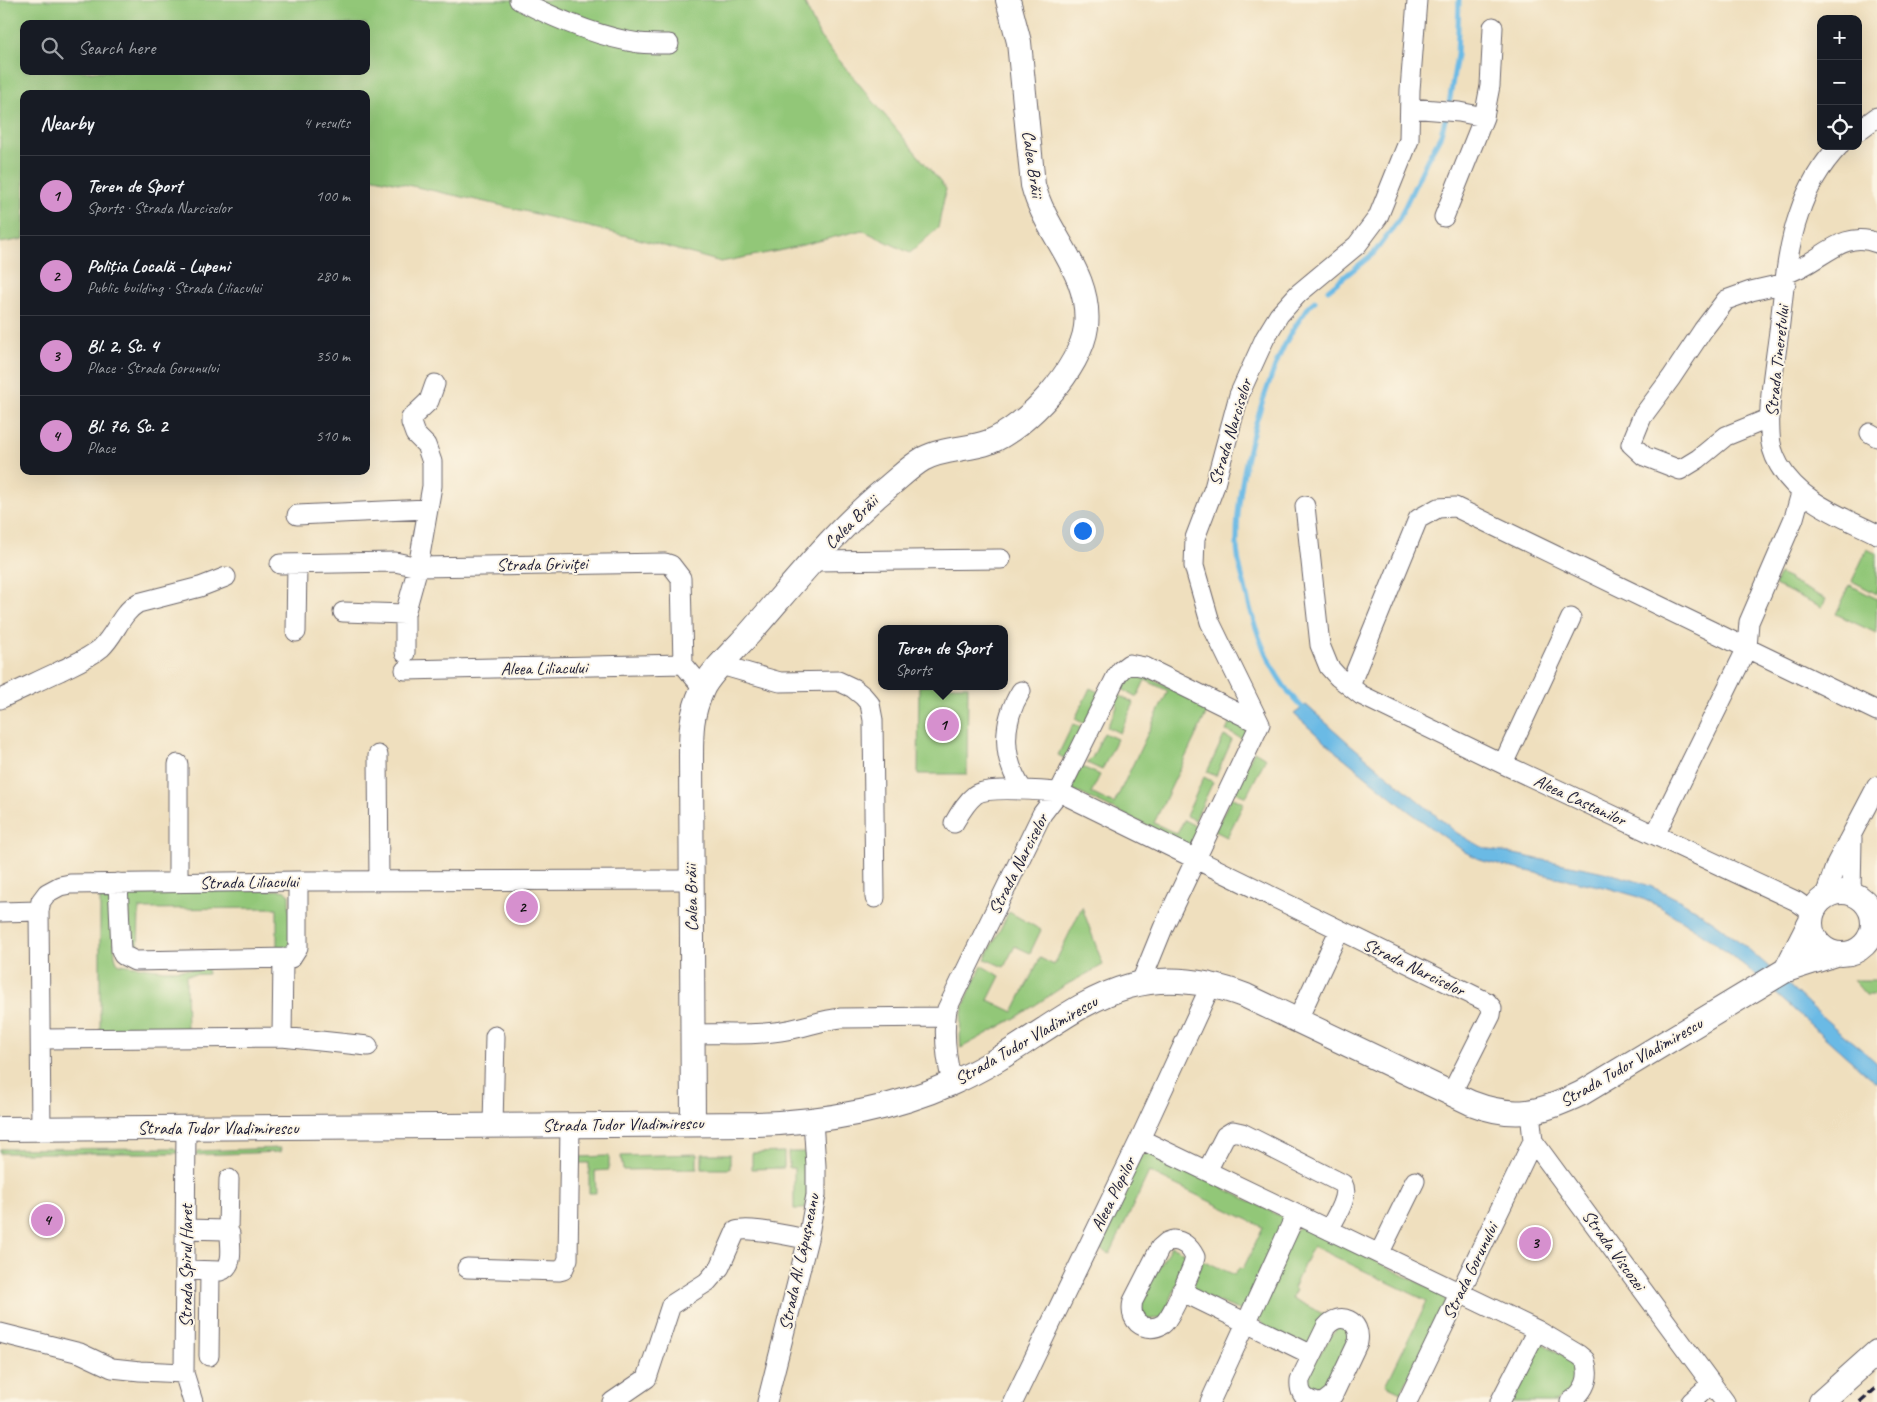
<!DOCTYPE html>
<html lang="en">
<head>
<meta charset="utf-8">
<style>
	body { margin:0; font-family:Caveat,sans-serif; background:#20242c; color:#f1f3f6 }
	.controls { position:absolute; right:15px; top:15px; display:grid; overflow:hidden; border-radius:10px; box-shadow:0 5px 20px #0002 }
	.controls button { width:45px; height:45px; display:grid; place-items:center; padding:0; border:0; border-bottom:1px solid #363941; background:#171b24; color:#f1f3f6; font:25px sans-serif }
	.you { position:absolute; left:1082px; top:530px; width:18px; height:18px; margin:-12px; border:4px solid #fff; border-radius:50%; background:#1a73e8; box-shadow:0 0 0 8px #1a73e833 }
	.badge { display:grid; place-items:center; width:32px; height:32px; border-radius:50%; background:#d690ce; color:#111; font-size:16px; font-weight:700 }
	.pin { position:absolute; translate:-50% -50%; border:2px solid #fff; box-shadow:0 1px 5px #0006 }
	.popup { position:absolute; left:878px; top:625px; width:130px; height:65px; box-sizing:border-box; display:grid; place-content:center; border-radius:10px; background:#171b24; filter:drop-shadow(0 1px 4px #0005); font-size:16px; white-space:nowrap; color:#9ea1a6 }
	.popup b { font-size:19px; color:#f1f3f6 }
	.popup::after { content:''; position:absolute; left:50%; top:100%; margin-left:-10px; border:10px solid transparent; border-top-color:#171b24 }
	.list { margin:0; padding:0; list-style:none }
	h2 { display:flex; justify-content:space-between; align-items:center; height:65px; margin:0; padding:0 20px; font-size:21px }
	h2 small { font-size:16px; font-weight:400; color:#9ea1a6 }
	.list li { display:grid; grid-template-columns:32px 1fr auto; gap:15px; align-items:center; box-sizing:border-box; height:80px; padding:0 20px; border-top:1px solid #363941 }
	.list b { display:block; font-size:19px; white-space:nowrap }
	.list p { margin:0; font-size:16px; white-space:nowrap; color:#9ea1a6 }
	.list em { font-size:16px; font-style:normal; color:#9ea1a6 }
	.icon { flex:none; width:28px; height:28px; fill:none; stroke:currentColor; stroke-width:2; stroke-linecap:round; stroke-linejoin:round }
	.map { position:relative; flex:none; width:1877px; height:1402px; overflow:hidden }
	.search { position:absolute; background:#171b24; box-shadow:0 5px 20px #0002; left:20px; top:20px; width:350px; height:55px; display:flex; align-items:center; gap:12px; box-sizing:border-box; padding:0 18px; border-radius:10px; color:#9ea1a6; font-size:19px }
	.panel { position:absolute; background:#171b24; box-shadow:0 5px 20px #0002; left:20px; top:90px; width:350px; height:385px; border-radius:10px }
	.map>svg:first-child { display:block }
</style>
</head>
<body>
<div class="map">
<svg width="1877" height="1402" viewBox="0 0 1877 1402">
	<rect width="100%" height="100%" fill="#fcf5e5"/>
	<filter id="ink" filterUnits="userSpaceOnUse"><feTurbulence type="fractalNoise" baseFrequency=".02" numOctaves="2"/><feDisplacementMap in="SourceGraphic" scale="10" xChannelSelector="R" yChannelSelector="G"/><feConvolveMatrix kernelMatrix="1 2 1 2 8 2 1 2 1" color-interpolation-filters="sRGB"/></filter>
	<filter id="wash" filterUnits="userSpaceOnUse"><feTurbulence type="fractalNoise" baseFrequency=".0096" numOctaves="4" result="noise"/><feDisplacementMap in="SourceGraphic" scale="20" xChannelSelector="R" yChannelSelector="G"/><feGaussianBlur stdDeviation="1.12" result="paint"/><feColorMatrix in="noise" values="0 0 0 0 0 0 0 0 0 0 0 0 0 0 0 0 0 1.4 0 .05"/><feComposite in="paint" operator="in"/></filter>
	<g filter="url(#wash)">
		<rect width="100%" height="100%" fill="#efdfbe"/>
		<!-- green -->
		<path fill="#92c778" stroke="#5a745a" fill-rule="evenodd" d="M0,0h803l17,37 126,152 -8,39 -28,25 -48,-23 -79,20 -62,12 -86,-24 -136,-33 -133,-29v-82h-342v145l-24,4zM24,24h342v47h-342z
			M1867,549l10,5v40l-25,-13z
			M1779,574l11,5v2l36,18 -4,8 -47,-22z
			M1850,585l27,14 -1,34 -40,-19z
			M1133,670l117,54 -5,16 -19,-9 5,-10 -23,-11 -54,113 23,11 7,-14 19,10 -11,17 -119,-57 -1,-3 8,-21 20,9 -9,18 23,11 54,-113 -23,-11 -8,17 -19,-10z
			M919,686h49l-1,88h-49z
			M1090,688l10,5 -15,31 -10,-5z
			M1115,693l19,10 -14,30 -13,-6 10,-20z
			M1073,724l10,4 -15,32 -10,-5z
			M1104,733l13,6 -15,31 -15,-7 5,-5z
			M1224,736l8,4 -16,36 -9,-4z
			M1254,751l12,7 -20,39 -12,-6z
			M1204,777l9,5 -18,38 -9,-4z
			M1231,797l13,6 -17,34 -12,-6z
			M280,890l6,1 3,4 1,53 -13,6v-46l-138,1 -1,46 -8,-2 -2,-55 2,-4 5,-2z
			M100,896l11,2 4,58 2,6 3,2 44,6 43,-1 1,5 -22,1 1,58 -87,2z
			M1082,907l21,58 -39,21 -47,31 -56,31c-4,-36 6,-51 21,-82l18,10 -12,24 25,12 27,-54 14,7z
			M1009,912l32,18 -11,23 -15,-7 -11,21 -19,-8z
			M1853,980h24v15h-11z
			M174,1148l4,3v2h-178v-4z
			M281,1148l-1,4 -85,3 3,-4z
			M1149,1151l137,68 -42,93 -53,-21 11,-31 33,15 4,-7 4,1 20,-42 -114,-55 -39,82 -15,-8 45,-89z
			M784,1152v16l-32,1v-16z
			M788,1152h17c5,22 4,35 0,57h-11v-41h-5z
			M697,1154v15l-74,1 -2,-14z
			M702,1154h28v15h-28z
			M609,1156v14l-14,1 1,22h-7v-30h-12l1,-6z
			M1302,1225l144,71v8l-45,88 -15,-7 41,-84 -114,-55 -20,42 3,2 -4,8 35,18 -15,30 -46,-17 -9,-12 34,-83z
			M1171,1246l18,9 -26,63 -19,2 -6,-16z
			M1339,1324l14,8 -22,59 -14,8 -14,-19z
			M1538,1341l41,23 2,13 -11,15 -15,10h-50z"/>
		<!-- water -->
		<path fill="#6bbae5" stroke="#466e90" d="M1306,705l45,40 106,88c11,6 22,14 34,17 7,2 15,2 23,4 40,9 82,14 122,27 75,25 132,86 189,138 16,15 35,28 52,44v21l-132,-118 -44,-33 -42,-27 -23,-10 -28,-8 -109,-23 -16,-4 -18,-9 -59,-43 -72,-59 -40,-36z"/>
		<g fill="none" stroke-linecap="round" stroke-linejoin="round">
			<!-- stream -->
			<path stroke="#6bbae5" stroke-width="5" d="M1328,290l46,-37 24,-32 29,-61 13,-23 8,-27 9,-55 2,-55
				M1306,711c-36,-33 -52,-81 -62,-128 -4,-14 -8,-29 -7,-44 0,-51 15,-109 32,-156 9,-25 18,-47 34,-68 3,-5 7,-11 12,-14"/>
		</g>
	</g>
	<g filter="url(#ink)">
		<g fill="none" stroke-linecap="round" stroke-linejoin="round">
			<!-- minor casing -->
			<g stroke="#6a6469" stroke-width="21">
				<path id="minor" d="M519,0c37,19 79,37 120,43 10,1 20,1 30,1
					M1410,108l49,4 25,5
					M1858,131l19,-14
					M1839,146c-19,20 -32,43 -40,68 -13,37 -15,78 -20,117 -4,33 -11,68 -9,102 0,11 4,23 9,32 21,37 62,51 98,69
					M1444,217l40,-100 6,-31 3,-59
					M1787,273c33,-9 54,-45 90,-30
					M1770,418l-44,18 -28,23 -18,11 -36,-14 -13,-12 11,-27 29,-39 32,-48 23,-30 25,-9 35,-8
					M1870,433l7,4
					M1305,506l15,139 9,22 9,10 23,18 142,69 293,137 16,11
					M297,515l130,-6
					M813,561l188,-2
					M280,564l115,-2 23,5 247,-4 6,2 10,13 2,86 20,24
					M343,612l62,2
					M296,632l1,-68
					M405,653v-39l13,-47 14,-81v-24l-6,-17 -11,-11 -4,-11v-5l18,-17 6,-17
					M721,665l59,17 58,-1 15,7 10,8 7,8 3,16 2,178
					M405,670l278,-6
					M1350,685l68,-166 20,-11 17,-1 422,204
					M1021,691c-20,32 -19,69 2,99
					M0,699c20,-9 40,-19 60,-28 14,-7 29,-13 41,-23 15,-14 19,-34 37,-45l62,-16 26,-10
					M1260,724l-50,-102 -16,-56 1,-28 19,-50 25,-93 26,-57 14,-23 19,-21 59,-49 21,-28 31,-77 1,-50 7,-90
					M378,755l1,126
					M178,764v119
					M1503,764l68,-146
					M954,823c6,-10 12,-21 21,-28 11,-9 68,-4 84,-3l57,-115 5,-7 8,-6 16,3 115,57
					M1655,835l92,-187 2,-26 45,-104 7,-25
					M118,883l3,67 2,5 12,6 156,-3 7,-11v-66
					M1851,893l1,-55
					M1825,896l11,-32 41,-78
					M0,912l39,-1
					M1141,982l22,-54 97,-204
					M1298,1019l41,-88
					M693,1034c31,-1 64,2 94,-4 18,-3 35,-10 54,-12l105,-1
					M282,1037l1,-79
					M41,1039l241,-2 86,9
					M952,1083c-6,-25 -9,-48 -5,-74l95,-195 17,-22 428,210 5,6 -1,7 -40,79
					M1530,1112l3,29 192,261
					M493,1126l2,-90
					M186,1128l-2,245 9,29
					M41,1129l-2,-218 2,-10 6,-8 13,-7 10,-2 228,-3 392,-1
					M1140,1139l397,191 42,25 6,5c6,18 0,31 -15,42
					M1207,1171l18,-35 8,-5 9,2 101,51c7,13 -8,33 -14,46
					M228,1231l1,-52
					M1173,1240c11,1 17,7 22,17l-2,8c-5,12 -21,52 -30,59 -8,5 -18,5 -25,-1 -6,-6 -7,-14 -5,-22l27,-53 7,-6z
					M1379,1254l36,-73
					M467,1268l92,3 4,-1 5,-11 2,-134
					M186,1270l34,1c15,-4 10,-25 10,-37l-5,-4 -39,-1
					M1181,1291l131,64
					M0,1333l80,20 32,15 28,3 44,2
					M209,1356l1,-84
					M612,1402l35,-24 24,-73 36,-23 13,-15 16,-36c14,-5 56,6 72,8
					M767,1402l41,-163 8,-44v-29l-3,-46
					M1013,1402l127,-263 71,-154
					M1210,1402l86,-188
					M1315,1402c-12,-3 -16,-10 -15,-22l26,-53c14,-17 36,-6 32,15l-25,53 -9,7
					M1407,1402l126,-261
					M1500,1402l37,-72
					M1691,1402l20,-18"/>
			</g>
			<!-- major casing -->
			<g stroke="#6a6469" stroke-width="26">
				<path id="major" d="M1811 923a31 31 0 1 1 62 0a31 31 0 1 1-62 0Z
					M1786,970l24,-47
					M693,1124l-2,-367c0,-26 0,-43 11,-67 6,-15 35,-43 47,-56 45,-51 87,-105 140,-148 11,-9 22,-20 34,-27 20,-11 45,-9 66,-17 38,-15 92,-74 97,-115 6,-55 -40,-91 -53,-142l-14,-143 -11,-42
					M0,1129l756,-5c67,-2 135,-14 196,-41 110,-48 159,-139 294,-87l225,107c44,17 70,10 111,-10l204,-123 50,-16
					M1821,1402l56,-50"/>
			</g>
			<!-- minor -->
			<use href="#minor" stroke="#fff" stroke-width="19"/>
			<!-- major -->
			<use href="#major" stroke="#fff" stroke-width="24"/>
			<!-- rail -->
			<path stroke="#22223b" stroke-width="4" stroke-dasharray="8 4" stroke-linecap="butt" d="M1860,1402l17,-15"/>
		</g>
	</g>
	<g text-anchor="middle" stroke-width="4" stroke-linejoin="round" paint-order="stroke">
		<!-- street labels -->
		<g font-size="18" fill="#22223b" stroke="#fcf5e5">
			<text transform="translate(1033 164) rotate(82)" y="6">Calea Brăii</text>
			<text transform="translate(1777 361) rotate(-84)" y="6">Strada Tineretului</text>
			<text transform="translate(1230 432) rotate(-73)" y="6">Strada Narciselor</text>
			<text transform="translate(851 522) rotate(-45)" y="6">Calea Brăii</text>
			<text transform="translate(542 564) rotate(-1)" y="6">Strada Griviţei</text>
			<text transform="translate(544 668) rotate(-1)" y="6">Aleea Liliacului</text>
			<text transform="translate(1580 800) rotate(25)" y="6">Aleea Castanilor</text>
			<text transform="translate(1018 864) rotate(-63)" y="6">Strada Narciselor</text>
			<text transform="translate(249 882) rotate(-1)" y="6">Strada Liliacului</text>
			<text transform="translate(691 898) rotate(-91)" y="6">Calea Brăii</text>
			<text transform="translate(1414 967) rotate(26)" y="6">Strada Narciselor</text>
			<text transform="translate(1026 1040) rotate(-30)" y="6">Strada Tudor Vladimirescu</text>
			<text transform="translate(1631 1062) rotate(-30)" y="6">Strada Tudor Vladimirescu</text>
			<text transform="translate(623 1124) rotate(-1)" y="6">Strada Tudor Vladimirescu</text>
			<text x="218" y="1134">Strada Tudor Vladimirescu</text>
			<text transform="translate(1113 1194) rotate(-64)" y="6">Aleea Plopilor</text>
			<text transform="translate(1614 1250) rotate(54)" y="6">Strada Viscozei</text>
			<text transform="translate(799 1262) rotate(-78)" y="6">Strada Al. Lăpușneanu</text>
			<text transform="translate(186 1266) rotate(-90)" y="6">Strada Spirul Haret</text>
			<text transform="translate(1470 1271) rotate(-64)" y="6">Strada Gorunului</text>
		</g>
	</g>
</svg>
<div class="controls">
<button>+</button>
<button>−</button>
<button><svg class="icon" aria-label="locate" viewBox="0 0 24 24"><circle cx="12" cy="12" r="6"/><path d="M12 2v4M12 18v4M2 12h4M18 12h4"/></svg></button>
</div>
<div class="you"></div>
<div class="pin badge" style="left:943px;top:725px">1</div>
<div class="popup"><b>Teren de Sport</b>Sports</div>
<div class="pin badge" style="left:522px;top:907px">2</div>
<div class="pin badge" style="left:1535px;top:1243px">3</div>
<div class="pin badge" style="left:47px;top:1220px">4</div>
<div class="search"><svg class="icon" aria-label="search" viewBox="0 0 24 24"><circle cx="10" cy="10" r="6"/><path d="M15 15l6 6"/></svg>Search here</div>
<section class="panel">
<h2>Nearby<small>4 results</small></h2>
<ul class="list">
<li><span class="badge">1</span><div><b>Teren de Sport</b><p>Sports · Strada Narciselor</p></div><em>100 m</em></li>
<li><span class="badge">2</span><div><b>Poliția Locală - Lupeni</b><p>Public building · Strada Liliacului</p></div><em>280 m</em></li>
<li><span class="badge">3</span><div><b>Bl. 2, Sc. 4</b><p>Place · Strada Gorunului</p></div><em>350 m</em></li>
<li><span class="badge">4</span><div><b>Bl. 76, Sc. 2</b><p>Place</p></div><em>510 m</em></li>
</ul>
</section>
</div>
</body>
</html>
